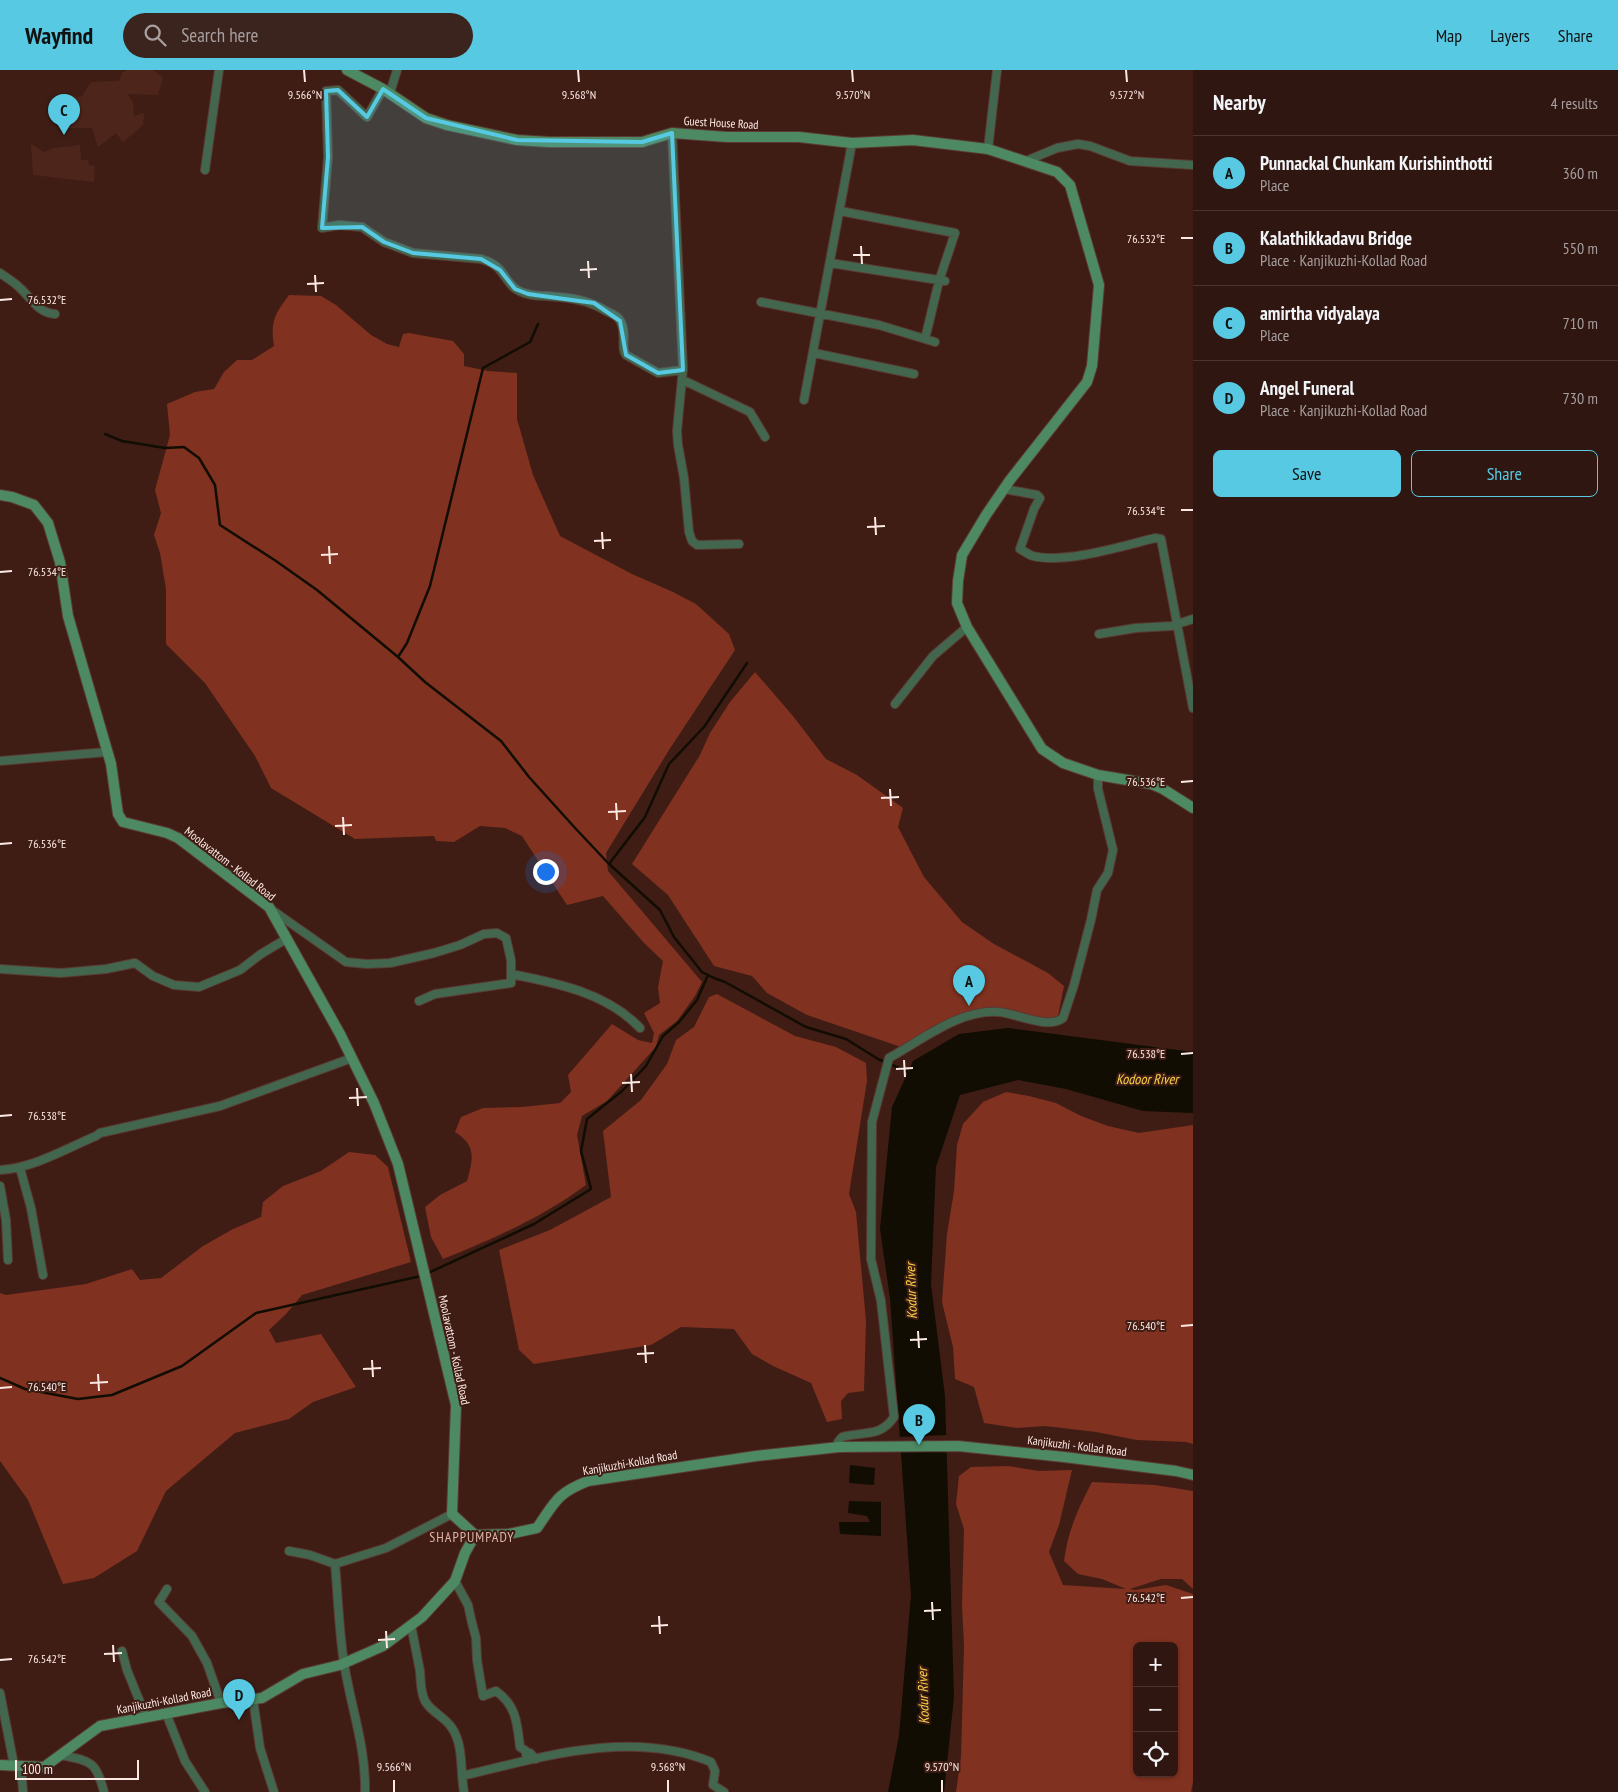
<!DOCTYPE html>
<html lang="en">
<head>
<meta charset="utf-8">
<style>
	body { margin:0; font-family:"PT Sans Narrow",sans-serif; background:#3b231e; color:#f1f3f6 }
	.controls { position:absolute; right:15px; bottom:15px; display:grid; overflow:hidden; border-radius:8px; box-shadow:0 1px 4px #0004 }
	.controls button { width:45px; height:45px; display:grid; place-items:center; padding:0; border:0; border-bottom:1px solid #4a3530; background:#2f1610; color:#f1f3f6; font:25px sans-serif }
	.scale { position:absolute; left:15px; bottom:12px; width:124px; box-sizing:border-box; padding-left:5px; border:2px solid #fde9e4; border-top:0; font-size:14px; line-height:18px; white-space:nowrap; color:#fde9e4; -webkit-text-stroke:4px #3f1d15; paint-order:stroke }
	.you { position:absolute; left:545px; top:801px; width:18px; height:18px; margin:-12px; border:4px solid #fff; border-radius:50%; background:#1a73e8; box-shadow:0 0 0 8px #1a73e833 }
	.badge { display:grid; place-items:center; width:32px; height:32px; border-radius:50%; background:#57c9e2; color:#111; font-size:16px; font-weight:700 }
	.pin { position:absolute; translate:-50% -41px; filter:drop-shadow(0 1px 2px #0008) }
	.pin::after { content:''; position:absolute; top:26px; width:18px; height:15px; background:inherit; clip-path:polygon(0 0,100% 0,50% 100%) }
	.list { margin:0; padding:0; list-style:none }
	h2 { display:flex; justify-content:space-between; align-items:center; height:65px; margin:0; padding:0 20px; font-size:21px }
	h2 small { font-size:16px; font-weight:400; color:#a79f9f }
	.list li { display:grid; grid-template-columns:32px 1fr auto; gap:15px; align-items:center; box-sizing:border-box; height:75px; padding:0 20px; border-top:1px solid #4a3530 }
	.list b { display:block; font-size:19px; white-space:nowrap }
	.list p { margin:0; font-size:16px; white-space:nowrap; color:#a79f9f }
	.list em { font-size:16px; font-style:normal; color:#a79f9f }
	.actions { display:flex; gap:10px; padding:15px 20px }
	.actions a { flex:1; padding:11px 0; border:1px solid #57c9e2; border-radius:8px; text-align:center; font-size:18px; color:#57c9e2 }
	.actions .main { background:#57c9e2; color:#111 }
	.icon { flex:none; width:28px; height:28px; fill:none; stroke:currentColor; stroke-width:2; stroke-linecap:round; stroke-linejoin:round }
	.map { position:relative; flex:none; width:1193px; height:1722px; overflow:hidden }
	header { display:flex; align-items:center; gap:30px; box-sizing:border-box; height:70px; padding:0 25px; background:#57c9e2; color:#111 }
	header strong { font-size:24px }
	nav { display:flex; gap:28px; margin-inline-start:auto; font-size:18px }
	.search { width:350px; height:45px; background:#3b231e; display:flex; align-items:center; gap:12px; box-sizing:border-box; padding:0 18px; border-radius:28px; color:#a79f9f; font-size:19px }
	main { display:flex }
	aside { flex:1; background:#2f1610 }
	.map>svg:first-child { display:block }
</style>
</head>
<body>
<header>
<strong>Wayfind</strong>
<div class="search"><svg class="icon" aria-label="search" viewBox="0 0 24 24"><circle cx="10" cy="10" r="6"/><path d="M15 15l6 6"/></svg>Search here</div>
<nav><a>Map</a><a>Layers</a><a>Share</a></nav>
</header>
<main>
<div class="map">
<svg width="1193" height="1722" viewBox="0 0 1193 1722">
	<rect width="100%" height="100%" fill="#3f1d15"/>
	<!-- built -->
	<path fill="#4e251b" d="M127,0h26l10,8 -5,17 -31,-1 6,8 1,14 10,-3 -1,12 -20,17 -7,-9 -18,14 -6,-19h-32l-4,-27 14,-7 7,3 5,-1 9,-14 28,-1 3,-8z
		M31,74l13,8 10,-4 26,-3 1,15h7l1,5 6,1 -1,16 -61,-7z"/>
	<!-- green -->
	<path fill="#80311f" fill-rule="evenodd" d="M289,225l32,1 15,9 35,30 16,9 12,3 4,-13 6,-1 44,8 11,13v12l24,5 29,2v46l16,56 27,61 72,38 41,18 23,12 33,30 6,16 -66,100 -63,103 2,18 94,111 -7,14 -18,25 -18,14 -3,12 -49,54 -25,15 -5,19 9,50c-43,32 -93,54 -143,74l-12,-22 -6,-30 15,-12 27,-14c6,-22 10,-35 -12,-49l6,-15 22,-9 39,-1 38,-4 11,-11 -3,-17 44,-51 26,16 14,3 2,-10 -10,-20 16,-10 -2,-16 5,-26 -19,-18 -41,-47 -36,9 -45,-69 -17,-8 -25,-2 -26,16 -18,-1 -2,-5 -79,3 -84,-51 -16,-32 -50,-73 -39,-39v-55l-6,-36 -6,-18 7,-22 -6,-23 15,-55 -3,-31 28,-12 19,-3 10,-17 13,-12h15l22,-14c-4,-25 1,-32 15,-51z
		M755,602l38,44 33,43 31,16 46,33 -5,19 26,50 38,45 32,22 54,29 16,13 -6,30 -10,3 -42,-10h-22l-51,17 -29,22 -97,-33 -40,-22 -15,-17 -38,-10 -46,-71 -36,-31 68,-109 10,-22 20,-31z
		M717,924l78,42 41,11 30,16 1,18 -18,113 7,18 10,109 -2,70 -16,2 -7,8 1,18 -15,3 -16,-39 -38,-17 -21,-12 -18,-25 -53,-2 -30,18 -117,19 -15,-14 -20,-100 51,-20 61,-33 -8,-66 38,-31 26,-36 9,-24 18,-13 15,-30z
		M1006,1022l23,4 27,7 25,13 27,10 31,7 54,-8v319l-7,-2 -49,-2 -41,-8 -51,-6 -28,2 -33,-5 -10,-36 -19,-8 -2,-32 -11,-45 5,-68 7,-43 3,-46 6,-21 20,-22z
		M349,1082l26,3 13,12 23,95 -109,33 -16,19 -17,16 7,13 45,-9 35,53 -43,15 -24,17 -54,14 -69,58 -29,60 -43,27 -31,6 -35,-84 -28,-39v-168l6,2 80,-11 46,-15 8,11 21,-2 42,-32 30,-17 28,-12 2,-15 20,-16 38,-15z
		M1008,1396l31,5 33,-1 -13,55 -10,27 14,33 63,4 -24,-10 -24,-5 -14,-13c4,-31 14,-52 28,-79l63,3 38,6v98l-11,-10h-21l-31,10 5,1 31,-5 27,9v188l-2,10h-235l5,-35 3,-111 -2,-41 2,-76 -8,-25 3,-28 12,-9zM1137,1576h37v127h-37z"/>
	<!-- water -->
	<path fill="#110d02" d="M1008,958l185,24v61l-50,-2 -77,-22 -48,-9 -58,15 -24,72 -5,117 14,112 9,301 -10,95h-56l11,-56 12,-141 -21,-297 -10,-69 12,-122 21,-46 46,-27z
		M850,1395l25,3 -1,17 -25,-2z
		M849,1431l32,1v34l-41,-2 -1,-12h31l-3,-6 -19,-3z"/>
	<!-- pier -->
	<path fill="#3f1d15" d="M948,1365l1,14 -50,1 -1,-13z"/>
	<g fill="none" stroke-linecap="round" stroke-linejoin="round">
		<!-- stream -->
		<path stroke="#110d02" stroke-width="2.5" d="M105,364l17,7 43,7 19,-1 15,11 16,27 5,40 56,36 41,29 81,67 27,25 76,59 28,36 47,52 33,35 51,46 14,27 28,35 12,6 11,4 81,45 40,12 32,20 33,14
			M398,587l9,-14 23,-57 53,-218 47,-26 8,-18
			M609,794l36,-47 24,-53 35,-37 43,-64
			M426,1204l108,-50 57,-35 -10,-38 6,-32 35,-28 24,-25 17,-30 16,-14 18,-22 11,-25
			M0,1308l25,11 53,10 34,-4 70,-29 74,-53 165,-37"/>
		<!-- street casing -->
		<g stroke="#5a3a32" stroke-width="10">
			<path id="street" d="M383,19l-16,28 -29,-27 -12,1 2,66 -6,71 17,-3 23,2 22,15 29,11 68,6c7,2 14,5 19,11 9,11 12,21 28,24 6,2 13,2 19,2 22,2 40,3 59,15 4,2 10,4 13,8 9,12 1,29 7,36l32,18 25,-3
				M390,23l7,-23
				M672,63l11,235 -6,63 1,14 6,33 5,54 3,9 5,4 42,-1
				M988,79l9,-79
				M1026,91l31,-13 21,-4 12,2 40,15 63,4
				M205,100l14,-100
				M840,141l115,22 -16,48 -14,58
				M830,193l115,18
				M0,203c7,5 14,9 20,15 12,11 17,24 35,26
				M761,232l118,23 56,17
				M814,283l100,21
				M683,310l67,32 15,25
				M804,330l48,-257
				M1004,419l33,6 3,3 -6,11 -14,40c4,2 9,6 13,7 32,8 90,-10 122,-18l6,1 32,169
				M1099,564l37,-6 35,-2 22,-7
				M895,634l38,-48 34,-29
				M0,691l107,-9
				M272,840l74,52 21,2 23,-1 44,-10 26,-8 24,-11 13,-1 9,5 5,22v14c46,9 96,19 129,54
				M0,899l61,4 45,-4 29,-6 18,13 21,9 25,2 41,-17 21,-16 25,-15
				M419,931l16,-7 76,-11v-9
				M20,1098l11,40 12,67
				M0,1100c34,-2 65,-21 96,-34l4,-3 120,-27 132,-48
				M0,1116l6,34 2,40
				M839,1377l-1,-5 4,-5c21,-6 38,1 52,-20l-13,-116 -10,-42 1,-137 17,-64c33,-18 70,-49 110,-46 16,1 50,18 64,6l11,-33 17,-65 6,-30 11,-17 5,-23 -15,-61v-14
				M289,1481l21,4 25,9 51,-16 66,-34
				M335,1494c3,33 4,67 9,99 7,45 22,83 21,129
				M455,1511l13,24 4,18 4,15 1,22 6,36 13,-5c21,15 21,33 24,56l6,4v3l4,-1 6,6
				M167,1519l-8,13 33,34 15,27 14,40
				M411,1555c3,15 6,30 9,46 1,10 0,20 5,30 6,11 20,16 27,27 12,18 8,43 12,64
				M122,1581l5,19 19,47
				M0,1623l14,72
				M253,1629l7,49 14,44
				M166,1643l19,48 20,31
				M60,1685c30,6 36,5 44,37
				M21,1696l2,26
				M462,1706c80,-19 169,-47 249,-14l4,9 -2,14 11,7"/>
		</g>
		<!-- secondary casing -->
		<g stroke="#5a3a32" stroke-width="12">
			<path id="secondary" d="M347,0l36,19 43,29 21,7 70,15 32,2h93l30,-9 55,4h72l53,6 61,-3 75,9 69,23 13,13 29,100 -7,81 -5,16 -77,98 -24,35 -24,40 -4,26 -1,22 10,24 75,122 21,14 35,12 53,9 12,5 30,19
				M0,425l12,2 22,8 14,18 12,39 8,54 43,148 7,50 5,8 44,11 11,5 91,69 71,127 34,69 24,61 58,241 -4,109 23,21
				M0,1695l44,2 56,-41 121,-23 41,-5 41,-24 37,-9 43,-19 39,-29 33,-36 10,-28 10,-18 34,-1 28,-6c18,-26 20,-35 51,-47l168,-25 83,-9 119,-1 106,11 112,14 17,4"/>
		</g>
		<!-- street -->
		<use href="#street" stroke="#42674e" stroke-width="8"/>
		<!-- secondary -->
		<use href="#secondary" stroke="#4d8963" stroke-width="10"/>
	</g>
	<!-- marked area -->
	<path fill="#57c9e2" fill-opacity="0.2" stroke="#57c9e2" stroke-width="4" stroke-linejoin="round" d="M383,19l43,29 91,22 125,2 30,-9 11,237 -25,3 -32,-18 -6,-34 -26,-18 -66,-9 -13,-5 -15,-19 -19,-11 -68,-6 -29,-11 -22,-15 -40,1 6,-71 -2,-66 12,-1 29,27z"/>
	<!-- ticks -->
	<path fill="none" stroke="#fde9e4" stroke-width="2" d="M304,0l1,12M578,0l1,12M852,0l1,12M1126,0l1,12M1181,168h12M861,176l1,18M853,185h17M588,191l1,17M580,200l17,-1M315,205l1,17M307,214l17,-1M0,230l12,-1M1181,440h12M875,447l1,18M867,457l18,-1M602,462l1,17M594,471l17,-1M329,476l1,18M321,485l17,-1M0,502l12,-1M1181,712l12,-1M890,719l1,17M881,728l18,-1M616,733l1,17M608,742l18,-1M343,747l1,18M335,756l17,-1M0,774l12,-1M1181,984l12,-1M904,990l1,17M896,999l17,-1M631,1004l1,18M622,1013l18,-1M357,1018l1,18M349,1028l18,-1M0,1046l12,-1M1181,1256l12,-1M918,1261l1,17M910,1270l17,-1M645,1275l1,18M637,1284l17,-1M372,1290l1,17M363,1299l18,-1M98,1304l1,17M90,1313l18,-1M0,1318l12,-1M1181,1528l12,-1M932,1532l1,18M924,1541l17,-1M659,1546l1,18M651,1556l17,-1M386,1561l1,17M378,1570l17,-1M113,1575l1,17M104,1584l18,-1M0,1590l12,-1M394,1710v12M668,1710v12M942,1710v12"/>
	<g text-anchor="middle" stroke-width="4" stroke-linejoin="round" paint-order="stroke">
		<!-- street labels -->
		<g font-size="12" fill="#fde9e4" stroke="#3f1d15">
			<text transform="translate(721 53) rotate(3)" y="4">Guest House Road</text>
			<text transform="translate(230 794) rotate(38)" y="4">Moolavattom - Kollad Road</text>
			<text transform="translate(454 1280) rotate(78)" y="4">Moolavattom - Kollad Road</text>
			<text transform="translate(1077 1376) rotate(7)" y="4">Kanjikuzhi - Kollad Road</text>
			<text transform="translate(630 1393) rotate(-10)" y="4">Kanjikuzhi-Kollad Road</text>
			<text transform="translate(164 1631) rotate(-11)" y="4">Kanjikuzhi-Kollad Road</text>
		</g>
		<!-- water labels -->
		<g font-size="14" font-style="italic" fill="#f7d345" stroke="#3f1d15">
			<text x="1147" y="1014">Kodoor River</text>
			<text transform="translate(911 1221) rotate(-92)" y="5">Kodur River</text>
			<text transform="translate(923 1626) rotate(-92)" y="5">Kodur River</text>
		</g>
		<!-- neighbourhood labels -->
		<g font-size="14" letter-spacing="1" fill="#e0b3a7" stroke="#3f1d15">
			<text x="472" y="1472">SHAPPUMPADY</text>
		</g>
	</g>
	<g font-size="12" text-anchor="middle" fill="#fde9e4" stroke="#3f1d15" stroke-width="4" stroke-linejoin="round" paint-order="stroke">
		<text x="305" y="29">9.566°N</text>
		<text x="579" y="29">9.568°N</text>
		<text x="853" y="29">9.570°N</text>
		<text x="1127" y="29">9.572°N</text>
		<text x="1146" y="173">76.532°E</text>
		<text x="47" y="234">76.532°E</text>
		<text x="1146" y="445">76.534°E</text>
		<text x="47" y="506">76.534°E</text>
		<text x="1146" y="716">76.536°E</text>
		<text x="47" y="778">76.536°E</text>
		<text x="1146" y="988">76.538°E</text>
		<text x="47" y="1050">76.538°E</text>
		<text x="1146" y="1260">76.540°E</text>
		<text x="47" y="1321">76.540°E</text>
		<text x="1146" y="1532">76.542°E</text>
		<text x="47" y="1593">76.542°E</text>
		<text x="394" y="1701">9.566°N</text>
		<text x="668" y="1701">9.568°N</text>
		<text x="942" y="1701">9.570°N</text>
	</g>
</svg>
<div class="controls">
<button>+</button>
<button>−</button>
<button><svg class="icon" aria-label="locate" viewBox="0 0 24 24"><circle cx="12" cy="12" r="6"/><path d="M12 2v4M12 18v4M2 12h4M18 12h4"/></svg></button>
</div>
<div class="scale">100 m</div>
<div class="you"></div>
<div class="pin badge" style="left:969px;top:936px">A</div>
<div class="pin badge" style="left:919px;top:1375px">B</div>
<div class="pin badge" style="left:64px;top:65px">C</div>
<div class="pin badge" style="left:239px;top:1650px">D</div>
</div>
<aside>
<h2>Nearby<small>4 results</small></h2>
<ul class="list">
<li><span class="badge">A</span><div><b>Punnackal Chunkam Kurishinthotti</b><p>Place</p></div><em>360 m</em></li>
<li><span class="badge">B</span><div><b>Kalathikkadavu Bridge</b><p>Place · Kanjikuzhi-Kollad Road</p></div><em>550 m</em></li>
<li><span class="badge">C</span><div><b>amirtha vidyalaya</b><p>Place</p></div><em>710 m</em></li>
<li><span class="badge">D</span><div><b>Angel Funeral</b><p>Place · Kanjikuzhi-Kollad Road</p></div><em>730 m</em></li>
</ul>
<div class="actions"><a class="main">Save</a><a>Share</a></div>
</aside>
</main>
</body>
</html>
